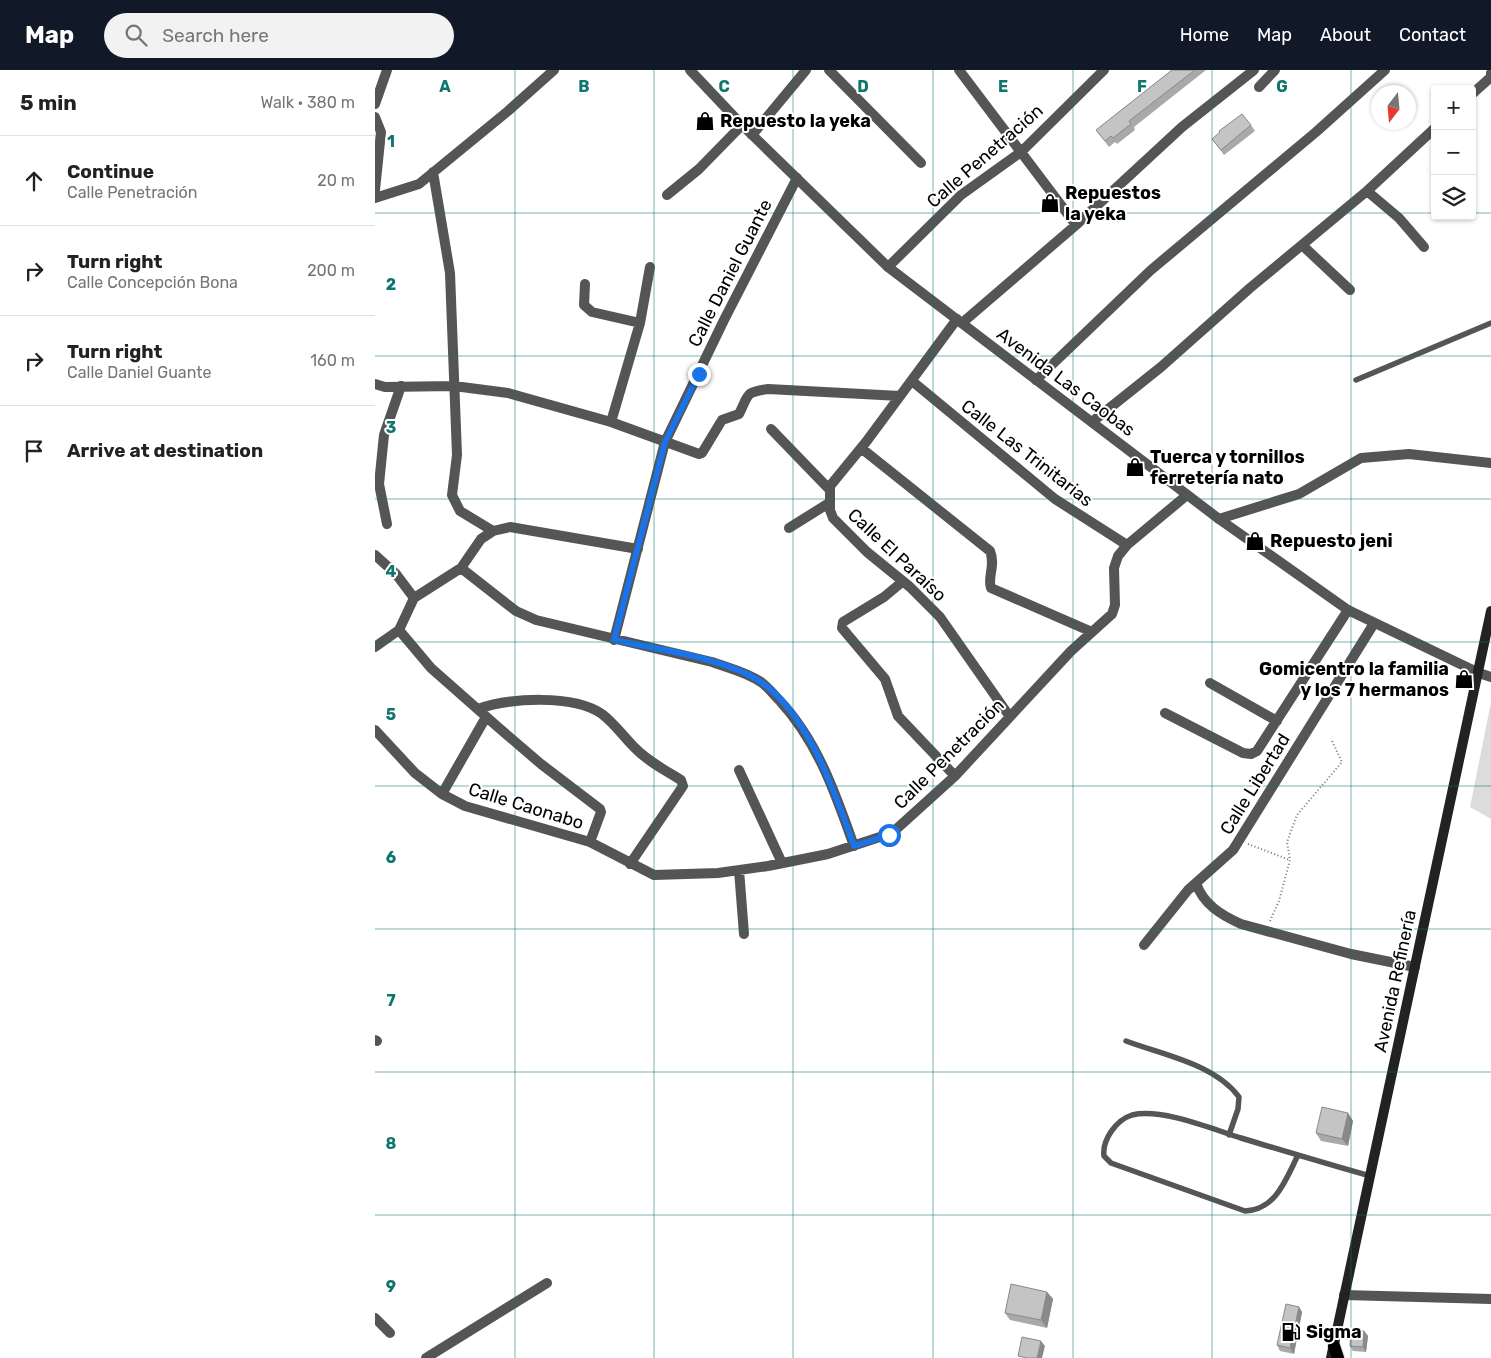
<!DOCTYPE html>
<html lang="en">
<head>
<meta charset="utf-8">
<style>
	body { margin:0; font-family:Rubik,sans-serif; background:#f2f2f2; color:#222 }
	.controls { position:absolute; right:15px; top:15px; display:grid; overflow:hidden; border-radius:5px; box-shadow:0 1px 4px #0004 }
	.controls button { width:45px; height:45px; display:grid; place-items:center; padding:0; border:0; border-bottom:1px solid #e0e0e0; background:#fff; color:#222; font:25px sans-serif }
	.compass { position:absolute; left:996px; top:15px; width:45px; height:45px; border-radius:50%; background:#fff; box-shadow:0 1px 4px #0004; rotate:196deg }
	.stop { position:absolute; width:15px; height:15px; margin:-11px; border:4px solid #1a73e8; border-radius:50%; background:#fff }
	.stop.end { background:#1a73e8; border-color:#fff; box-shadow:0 1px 5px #0008 }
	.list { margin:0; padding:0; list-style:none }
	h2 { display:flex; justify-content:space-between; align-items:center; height:65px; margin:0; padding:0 20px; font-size:21px }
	h2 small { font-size:16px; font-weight:400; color:#767676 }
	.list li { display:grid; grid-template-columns:32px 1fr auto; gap:15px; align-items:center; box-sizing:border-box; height:90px; padding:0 20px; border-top:1px solid #e0e0e0 }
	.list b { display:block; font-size:19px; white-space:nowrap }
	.list p { margin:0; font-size:16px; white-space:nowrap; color:#767676 }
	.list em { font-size:16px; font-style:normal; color:#767676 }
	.icon { flex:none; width:28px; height:28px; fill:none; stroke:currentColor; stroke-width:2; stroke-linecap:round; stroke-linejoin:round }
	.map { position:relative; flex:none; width:1116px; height:1288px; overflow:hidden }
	header { display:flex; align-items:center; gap:30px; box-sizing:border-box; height:70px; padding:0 25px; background:#111827; color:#fff }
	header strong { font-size:24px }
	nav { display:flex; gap:28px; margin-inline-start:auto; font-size:18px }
	.search { width:350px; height:45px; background:#f2f2f2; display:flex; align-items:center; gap:12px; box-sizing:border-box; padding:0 18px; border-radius:28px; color:#767676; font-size:19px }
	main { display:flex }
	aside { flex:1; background:#fff }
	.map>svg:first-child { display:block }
</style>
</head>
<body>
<header>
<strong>Map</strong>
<div class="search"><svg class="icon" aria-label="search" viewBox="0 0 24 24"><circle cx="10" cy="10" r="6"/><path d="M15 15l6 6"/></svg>Search here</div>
<nav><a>Home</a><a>Map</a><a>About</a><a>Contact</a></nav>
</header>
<main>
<aside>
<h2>5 min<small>Walk · 380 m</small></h2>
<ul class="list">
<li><svg class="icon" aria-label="ahead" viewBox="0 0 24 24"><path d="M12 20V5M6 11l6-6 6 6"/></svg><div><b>Continue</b><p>Calle Penetración</p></div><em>20 m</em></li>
<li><svg class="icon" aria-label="right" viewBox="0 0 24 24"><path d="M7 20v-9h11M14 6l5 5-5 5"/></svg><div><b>Turn right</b><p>Calle Concepción Bona</p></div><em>200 m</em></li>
<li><svg class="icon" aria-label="right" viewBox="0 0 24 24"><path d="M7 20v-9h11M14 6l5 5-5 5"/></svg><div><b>Turn right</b><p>Calle Daniel Guante</p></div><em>160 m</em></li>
<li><svg class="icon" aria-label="arrive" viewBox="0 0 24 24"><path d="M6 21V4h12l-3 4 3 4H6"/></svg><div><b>Arrive at destination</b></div></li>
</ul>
</aside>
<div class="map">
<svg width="1116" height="1288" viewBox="0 0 1116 1288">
	<rect width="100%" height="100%" fill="#fff"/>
	<!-- green -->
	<path fill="#dcdcdc" d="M1116,632v117l-21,-12z"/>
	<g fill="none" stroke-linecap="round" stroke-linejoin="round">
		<!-- primary casing -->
		<g stroke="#dbdbdb" stroke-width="14">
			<path id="primary" d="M959,1276l4,12"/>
		</g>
		<!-- path -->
		<path stroke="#777" stroke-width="2" stroke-dasharray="1 2.5" stroke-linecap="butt" d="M873,774l42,16
			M895,851l9,-20 11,-41 -3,-18 10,-27 45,-53 -10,-21"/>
		<!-- service -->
		<path stroke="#555" stroke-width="5.5" d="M981,310l135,-57
			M751,971c37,14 89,23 113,56l-1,12 -9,26
			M923,1085c-12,24 -22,55 -53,56l-134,-48 -7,-7c-2,-16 12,-36 28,-41 30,-7 80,14 109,23 43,13 86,26 129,38"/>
		<!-- minor -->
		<path stroke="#555" stroke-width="10" d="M454,0l92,93
			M584,0l117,155
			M884,17l16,-17
			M1097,24l19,-17v-4
			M0,34l12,-34
			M0,47l6,15 -6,58
			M377,65l54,-65
			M58,102l17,101 7,182 -5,40 8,16 33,20
			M992,121l32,27 25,29
			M292,125l32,-26 43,-44
			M0,128l44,-14 89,-73 46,-41
			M927,175l48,45
			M513,197l73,-72 60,-43 83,-82
			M210,214l-1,21 8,7 48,11
			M582,249l-91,123 -36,44v24l3,8 34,34 43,35 30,30 70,100
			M587,253l114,-98 106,-98 72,-57
			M661,310l115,-110 165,-138 69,-62
			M537,311l143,118 72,46
			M0,314l10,3 69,-1 54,7 103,29 88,32 3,-1 20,-33 17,-6c10,-20 6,-22 29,-25l132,7
			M236,352l29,-99 10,-56
			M717,352l69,-55 89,-79 117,-97 68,-63
			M396,359l58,60
			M486,378l129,103c6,14 -3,27 1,37l101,44
			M844,449l80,-25 62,-36 48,-4 82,9
			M12,454l-8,-40 5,-49 17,-49
			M414,458l40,-25
			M0,485l21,19 18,24
			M86,498l55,43 20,9 176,42c17,6 34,10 49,20 7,5 13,13 19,19 38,41 56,94 74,145
			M527,512l-18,15 -41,25 -1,6 43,51 13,37 57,60
			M24,560l32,38 68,60 42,36 59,45 1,3 -11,30
			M239,570l51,-198 59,-122 73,-142
			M0,577l24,-17 15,-32 47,-30 20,-29 12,-8 17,-4 128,22
			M1104,603l12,4
			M835,613l67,38
			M103,639c31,-11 95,-15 124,5 12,9 21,22 32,33 13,14 31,23 47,33l2,6 -53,78
			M790,643l78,40 8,1 6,-3 91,-141
			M0,660l40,43 27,21 23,12 125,36 64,33 64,-2 50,-7 60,-12 64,-21 63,-57 116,-125 41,-37 3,-9 -1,-37 4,-12 9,-11 60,-50
			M364,700l43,93
			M67,724l44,-77
			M364,800l5,64
			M821,813c7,21 25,32 45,41l110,30 64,13
			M769,875l44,-55 45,-40 140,-225
			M0,970l2,1
			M969,1225l147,4
			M0,1248l15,15
			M51,1288l121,-75"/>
		<!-- tertiary -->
		<path stroke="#555" stroke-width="10" d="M315,0l52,55 146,142 331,252 129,91 131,63"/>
		<!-- secondary -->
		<path stroke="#222" stroke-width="10" d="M956,1288l160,-747"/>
		<!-- primary -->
		<use href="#primary" stroke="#000" stroke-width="12"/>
	</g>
	<!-- wall -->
	<path fill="#a9a9a9" d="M797,0h34l-72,57 1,3 -18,14 -2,-2 -6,5 -13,-17z
		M876,55l4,6 -31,24 -12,-16z
		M973,1043l5,8 -5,25 -27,-5 -5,-8z
		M672,1222l6,7 -6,29 -37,-8 -5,-7z
		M924,1237l3,5 -8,42 -14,-3 -3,-6z
		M989,1261l4,5 -2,16 -13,-1 -3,-5z"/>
	<!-- shaded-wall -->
	<path fill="#898989" d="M973,1043l5,8 -5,25 -6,-7z
		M672,1222l6,7 -6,29 -6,-8z
		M924,1237l3,5 -8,42 -4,-6z
		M989,1261l4,5 -2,16 -3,-5z
		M666,1271l4,5 -3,12h-5z"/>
	<!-- building -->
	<path fill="#c4c4c4" stroke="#898989" d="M797,0h23l-66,51 2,3 -18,14 -2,-2 -6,5 -9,-11z
		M867,44l9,11 -30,25 -9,-11 8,-7 -1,-1z
		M947,1037l26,6 -6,26 -26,-6z
		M636,1214l36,8 -6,28 -36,-7z
		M911,1234l13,3 -9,41 -13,-3z
		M976,1260l13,1 -1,16 -13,-1z
		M647,1267l19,4 -4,17h-10l-9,-2z"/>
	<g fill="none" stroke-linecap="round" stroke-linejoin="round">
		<!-- route -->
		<path stroke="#1a73e8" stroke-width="6" d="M324,304l-34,68 -51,198c43,9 97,16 137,36 54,28 84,116 103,170l35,-11"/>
	</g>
	<!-- grid -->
	<path fill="none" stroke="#0f766e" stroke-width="1" stroke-opacity="0.55" d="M140,0v1288M279,0v1288M418,0v1288M558,0v1288M698,0v1288M837,0v1288M976,0v1288M0,143h1060M1097,143h19M0,286h1116M0,429h1116M0,572h1116M0,716h1116M0,859h1116M0,1002h1116M0,1145h1116"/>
	<!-- icons -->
	<defs>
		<g id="shop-bare" transform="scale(1.5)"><path d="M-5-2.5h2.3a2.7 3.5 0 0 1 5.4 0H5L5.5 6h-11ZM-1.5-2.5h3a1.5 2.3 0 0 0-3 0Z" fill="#000" stroke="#fff" stroke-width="2.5" paint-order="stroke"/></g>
		<g id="fuel-bare" transform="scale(1.5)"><path d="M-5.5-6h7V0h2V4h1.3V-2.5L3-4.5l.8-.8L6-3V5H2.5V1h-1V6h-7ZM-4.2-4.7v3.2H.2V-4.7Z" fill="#000" stroke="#fff" stroke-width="2.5" paint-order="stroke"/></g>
	</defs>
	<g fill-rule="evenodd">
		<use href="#shop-bare" x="330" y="51"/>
		<use href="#shop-bare" x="675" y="133"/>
		<use href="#shop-bare" x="760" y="397"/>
		<use href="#shop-bare" x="880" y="471"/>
		<use href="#shop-bare" x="1089" y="609"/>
		<use href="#fuel-bare" x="916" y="1262"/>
	</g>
	<g text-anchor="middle" stroke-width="4" stroke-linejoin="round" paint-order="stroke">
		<!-- poi labels -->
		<g font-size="18" font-weight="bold" fill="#000" stroke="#fff" text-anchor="start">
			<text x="345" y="57">Repuesto la yeka</text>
			<text x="690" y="129">Repuestos<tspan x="690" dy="21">la yeka</tspan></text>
			<text x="775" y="393">Tuerca y tornillos<tspan x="775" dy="21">ferretería nato</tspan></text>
			<text x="895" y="477">Repuesto jeni</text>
			<text x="1074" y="605" text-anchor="end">Gomicentro la familia<tspan x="1074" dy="21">y los 7 hermanos</tspan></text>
			<text x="931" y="1268">Sigma</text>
		</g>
		<!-- street labels -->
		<g font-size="18" fill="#000" stroke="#fff">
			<text transform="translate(610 86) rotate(-41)" y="6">Calle Penetración</text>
			<text transform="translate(355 203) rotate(-63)" y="6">Calle Daniel Guante</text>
			<text transform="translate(691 312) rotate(37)" y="6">Avenida Las Caobas</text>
			<text transform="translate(652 383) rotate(38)" y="6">Calle Las Trinitarias</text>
			<text transform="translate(522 485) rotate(43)" y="6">Calle El Paraíso</text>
			<text transform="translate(574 684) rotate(-45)" y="6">Calle Penetración</text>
			<text transform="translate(880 714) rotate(-58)" y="6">Calle Libertad</text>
			<text transform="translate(151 736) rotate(17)" y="6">Calle Caonabo</text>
			<text transform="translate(1020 911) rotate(-78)" y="6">Avenida Refinería</text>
		</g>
	</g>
	<g font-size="16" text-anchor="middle" font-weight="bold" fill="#0f766e" stroke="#fff" stroke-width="4" stroke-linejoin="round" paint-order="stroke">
		<text x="70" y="22">A</text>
		<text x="209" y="22">B</text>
		<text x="349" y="22">C</text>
		<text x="488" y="22">D</text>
		<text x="628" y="22">E</text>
		<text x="767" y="22">F</text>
		<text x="907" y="22">G</text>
		<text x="16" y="77">1</text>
		<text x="16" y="220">2</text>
		<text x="16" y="363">3</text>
		<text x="16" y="507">4</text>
		<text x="16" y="650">5</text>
		<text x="16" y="793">6</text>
		<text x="16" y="936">7</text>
		<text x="16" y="1079">8</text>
		<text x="16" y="1222">9</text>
	</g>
</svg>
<div class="controls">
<button>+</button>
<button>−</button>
<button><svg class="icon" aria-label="layers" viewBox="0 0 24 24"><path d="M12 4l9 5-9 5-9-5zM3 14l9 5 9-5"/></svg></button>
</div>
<svg class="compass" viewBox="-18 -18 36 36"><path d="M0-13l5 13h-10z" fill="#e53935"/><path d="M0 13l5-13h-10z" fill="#767676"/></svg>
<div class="stop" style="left:514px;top:765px"></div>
<div class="stop end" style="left:324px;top:304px"></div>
</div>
</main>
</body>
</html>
